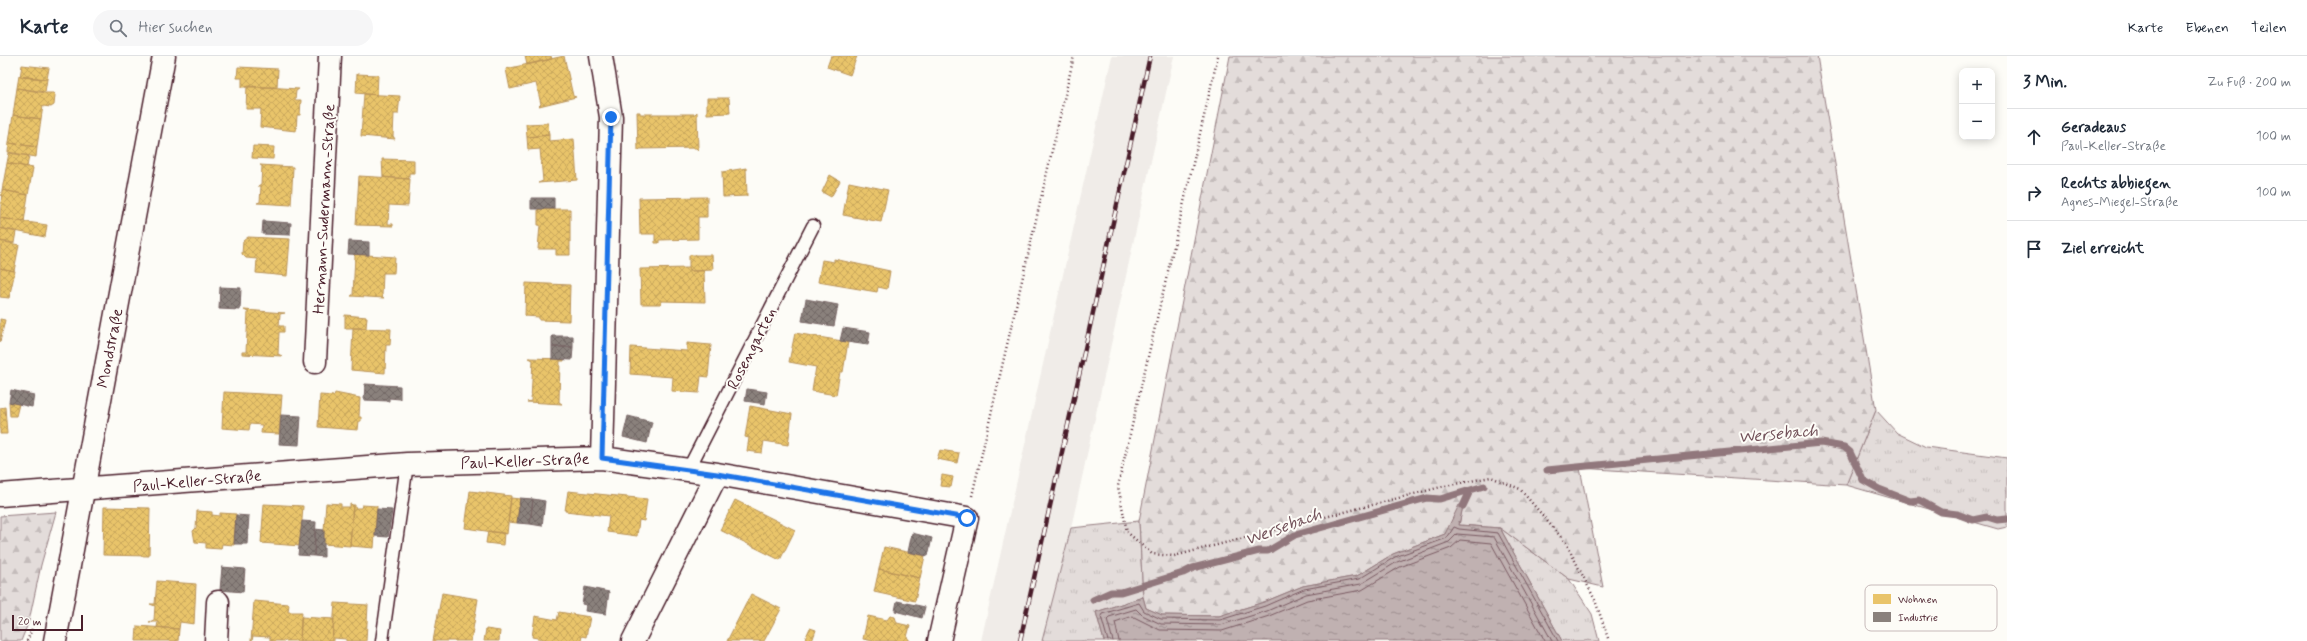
<!DOCTYPE html>
<html lang="de">
<head>
<meta charset="utf-8">
<style>
	body { margin:0; font-family:Mynerve,sans-serif; background:#f6f6f7; color:#1f2937 }
	.controls { position:absolute; right:12px; top:12px; display:grid; overflow:hidden; border-radius:8px; box-shadow:0 2px 10px #0003 }
	.controls button { width:36px; height:36px; display:grid; place-items:center; padding:0; border:0; border-bottom:1px solid #e0e1e3; background:#fff; color:#1f2937; font:20px sans-serif }
	.scale { position:absolute; left:12px; bottom:10px; width:71px; box-sizing:border-box; padding-left:4px; border:2px solid #4a1f2b; border-top:0; font-size:11px; line-height:14px; white-space:nowrap; color:#4a1f2b; -webkit-text-stroke:3px #fdfcf7; paint-order:stroke }
	.stop { position:absolute; width:12px; height:12px; margin:-9px; border:3px solid #1a73e8; border-radius:50%; background:#fff }
	.stop.end { background:#1a73e8; border-color:#fff; box-shadow:0 1px 4px #0008 }
	.list { margin:0; padding:0; list-style:none }
	h2 { display:flex; justify-content:space-between; align-items:center; height:52px; margin:0; padding:0 16px; font-size:17px }
	h2 small { font-size:13px; font-weight:400; color:#747a83 }
	.list li { display:grid; grid-template-columns:26px 1fr auto; gap:12px; align-items:center; box-sizing:border-box; height:56px; padding:0 16px; border-top:1px solid #e0e1e3 }
	.list b { display:block; font-size:15px; white-space:nowrap }
	.list p { margin:0; font-size:13px; white-space:nowrap; color:#747a83 }
	.list em { font-size:13px; font-style:normal; color:#747a83 }
	.icon { flex:none; width:22px; height:22px; fill:none; stroke:currentColor; stroke-width:2; stroke-linecap:round; stroke-linejoin:round }
	.map { position:relative; flex:none; width:2007px; height:585px; overflow:hidden }
	header { display:flex; align-items:center; gap:24px; box-sizing:border-box; height:56px; padding:0 20px; background:#fff; border-bottom:1px solid #e0e1e3 }
	header strong { font-size:19px }
	nav { display:flex; gap:22px; margin-inline-start:auto; font-size:14px }
	.search { width:280px; height:36px; background:#f6f6f7; display:flex; align-items:center; gap:10px; box-sizing:border-box; padding:0 14px; border-radius:22px; color:#747a83; font-size:15px }
	main { display:flex }
	aside { flex:1; background:#fff }
	.map>svg:first-child { display:block }
</style>
</head>
<body>
<header>
<strong>Karte</strong>
<div class="search"><svg class="icon" aria-label="search" viewBox="0 0 24 24"><circle cx="10" cy="10" r="6"/><path d="M15 15l6 6"/></svg>Hier suchen</div>
<nav><a>Karte</a><a>Ebenen</a><a>Teilen</a></nav>
</header>
<main>
<div class="map">
<svg width="2007" height="585" viewBox="0 0 2007 585">
	<defs>
		<pattern id="grass-tufts" width="24" height="20" patternUnits="userSpaceOnUse"><rect width="24" height="20" fill="#e3dcda"/><path d="M3 7l-1-3M5 7V3M7 7l1-3M15 17l-1-3M17 17v-4M19 17l1-3" fill="none" stroke="#c4bcbb"/></pattern>
		<pattern id="forest-firs" width="22" height="20" patternUnits="userSpaceOnUse"><rect width="22" height="20" fill="#e3dcda"/><path d="M5 1l3.5 6h-7zM16 11l3.5 6h-7z" fill="#c4bcbb"/></pattern>
		<pattern id="water-ripples" width="26" height="14" patternUnits="userSpaceOnUse"><rect width="26" height="14" fill="#c0b1b1"/><path d="M2 4q2-2 4 0t4 0M15 11q2-2 4 0t4 0" fill="none" stroke="#9e8f90"/></pattern>
		<pattern id="homes-cross-hatch" width="8" height="8" patternUnits="userSpaceOnUse"><rect width="8" height="8" fill="#e9c46a"/><path d="M0 0l8 8M0 8l8-8" fill="none" stroke="#c9a85c"/></pattern>
		<pattern id="industry-cross-hatch" width="8" height="8" patternUnits="userSpaceOnUse"><rect width="8" height="8" fill="#8a817c"/><path d="M0 0l8 8M0 8l8-8" fill="none" stroke="#736966"/></pattern>
	</defs>
	<rect width="100%" height="100%" fill="#fdfcf7"/>
	<filter id="ink" filterUnits="userSpaceOnUse"><feTurbulence type="fractalNoise" baseFrequency=".025" numOctaves="2"/><feDisplacementMap in="SourceGraphic" scale="8" xChannelSelector="R" yChannelSelector="G"/><feConvolveMatrix kernelMatrix="1 2 1 2 8 2 1 2 1" color-interpolation-filters="sRGB"/></filter>
	<g filter="url(#ink)">
		<!-- built -->
		<path fill="#f0ece8" d="M1112,0h62l-103,472 -29,113h-61z"/>
		<!-- grass -->
		<path fill="url(#grass-tufts)" stroke="#967e82" d="M1876,354l21,23 29,14 81,11v69l-9,2 -152,-44z
			M1139,465l4,76 -47,15 8,29h-62l29,-113z
			M1500,472l69,51 23,35 7,27h-37z"/>
		<!-- forest -->
		<path fill="url(#forest-firs)" stroke="#967e82" d="M1230,0h587l59,354 -30,75 -266,-17 23,119 -34,-8 -69,-51 -41,-3 4,-19 -18,28 -52,20 -36,22 -54,10 -39,16 -45,14 -57,-1 -16,-7 -3,-11 -4,-76z
			M56,456l-15,53 -12,56 -8,20h-21v-125z"/>
		<!-- water -->
		<path fill="url(#water-ripples)" stroke="#91777b" d="M1459,449l4,1 -4,19 41,3 62,113h-458l-8,-29 47,-15 3,11 16,7 57,1 45,-14 39,-16 54,-10 36,-22 52,-20z"/>
		<!-- homes -->
		<path fill="url(#homes-cross-hatch)" stroke="#b99257" d="M525,0h26l1,3 -25,6z
			M564,0l9,40 3,1 -37,9 2,-2 -5,-21 -26,6 -4,-20z
			M831,0h26l-7,19 -23,-8z
			M22,9l27,3 -2,11 -27,-2z
			M238,11l40,2 -1,18h-35v-9h-5z
			M357,18l21,1 -1,20 -21,-2z
			M19,20l28,3 -2,13 -28,-4z
			M247,30l52,3 -3,2 -1,9h6l-1,15h-3l-1,16 -36,-4 1,-18h-15z
			M17,32l28,5h8l2,2 -1,10 -3,2 -8,-1 -2,13 -28,-4z
			M364,38l36,2 -2,18h-4l-1,22 2,3 -34,-3z
			M707,42h22l1,15 -23,1z
			M637,56h3v2h55l2,-2 1,38 -2,-2 -56,1 -2,2z
			M13,59l28,4 -4,28 -28,-4z
			M548,67l1,12 -22,2 -1,-13z
			M549,79v6l25,-2 3,41 -39,3 5,-2 -3,-32 -12,1 -1,-13z
			M9,87l28,4 -1,10 -28,-5z
			M253,90l21,1 -1,12 -21,-1z
			M9,97l20,3 -2,11 -20,-4z
			M382,103l32,1v13h-5v6l-26,-2z
			M7,107l26,5 -5,27 -26,-5z
			M260,109l33,2 -2,38 -34,-2 3,-1 1,-16h-3l3,-2 1,-18z
			M746,112l1,28 -24,1 -1,-25z
			M830,119l10,6 -9,16 -9,-5z
			M359,120l51,3 -2,27 -19,-1 -1,19h5v2l-37,-1z
			M849,126l39,8 -7,32 -38,-7z
			M2,134l26,5 -4,27 -24,-4z
			M707,141v20h-9v22l-39,1v3h-4v-9h-15l-1,-36z
			M538,153h32v46h-14v-6h-18l2,-24h-2z
			M0,162l47,7 -2,12 -45,-9z
			M0,172l16,4 -2,11 -14,-2z
			M248,181l42,2 -3,37 -31,-3 1,-14 -11,-1 -4,-4 1,-13z
			M0,185l19,4 -5,26 -14,-3z
			M353,198l42,3 -1,16h-11l-1,23 2,2 -33,-2 2,-1 2,-39z
			M689,199h23l1,15 -24,1z
			M834,203l56,12 -3,18 -9,-2 -1,5 -59,-10 4,-22 12,2z
			M0,212l15,3 -6,27 -9,-1z
			M689,212v3h15l1,31 -44,-1v3h-20l-1,-35z
			M526,227l44,2 -1,36 -30,-1v-3l-14,-1z
			M244,254l41,3 -5,1 -1,12h5v6h-5l-1,22 4,2 -40,-2v-2h4l2,-40z
			M345,259l22,2 -1,11h-21z
			M0,263l5,1 -5,22z
			M353,272l38,1 -1,16h-4l-1,28 -34,-3z
			M795,277l53,9 -5,30h-3l-4,23 -24,-4 4,-24 -27,-5z
			M687,287l24,2 -3,32 -7,-1 -2,17 -27,-2 1,-14 -43,-3 1,-27 56,4z
			M529,302l35,1v2h-4l-1,41 3,2 -35,-2 4,-1 2,-41z
			M224,336l58,3 -3,39 -18,-1 1,-8 -12,-1 -1,6 -27,-2z
			M335,337l25,5 -1,19h2v4h-2l-1,9 -40,-3 2,-32 14,1z
			M9,346l10,2 -3,12h-6z
			M750,350l42,8 -4,31 -24,-4 -2,12 -15,-2 2,-13 -4,-1z
			M5,351l2,27h-7v-26z
			M940,394l19,3 -2,10 -20,-4z
			M942,419l11,2 -2,10 -11,-1z
			M470,435l41,5 -4,38 -42,-6z
			M568,435l79,8 -3,22 -5,-1 -2,16 -30,-4 2,-16 -44,-5z
			M511,442l9,1 -3,24 -9,-1z
			M735,444l60,30 -15,30 -60,-30z
			M326,447l15,1v3h9v-3l3,1 -3,41 -27,-2z
			M264,448l39,2 -3,40 -39,-3z
			M353,449h2v3h6l1,-3 15,1 -3,42 -24,-2z
			M104,451l46,1 -1,48 -46,-1z
			M197,455l15,1v3l8,1v-3l16,1 -2,31 -12,-1 -1,5 -15,-1v-5l-11,-1 -2,-11 3,-3z
			M488,475l16,2 -1,12 -17,-2z
			M884,491l41,9 -5,22 -41,-9z
			M879,513l41,9 -5,23 -41,-9z
			M157,525l39,3 -2,40 -14,-2 -1,7 -22,-2 1,-5h-9l5,-2 1,-14 -5,-2h5z
			M442,537l36,6 -7,42h-38z
			M751,538l30,15 -17,32h-37z
			M254,545l35,3 -1,8h14l-2,29h-30v-4l-17,-1 -1,5h-1z
			M335,547l33,2 -2,36h-20v-2l-12,-1v3h-2z
			M559,556l31,5 -4,20 -4,-1 -1,5h-28l-21,-4 3,-21 22,4z
			M868,560l19,4 3,-4 5,1 2,6 13,3 -3,11 3,4h-37l-10,-2z
			M301,561l33,2 -2,22h-32z
			M137,570l42,3 -1,12h-42z
			M810,572l6,2 -4,11h-8z
			M486,573l14,2 -1,10h-15z"/>
		<!-- industry -->
		<path fill="url(#industry-cross-hatch)" stroke="#776464" d="M531,142h23v11h-23z
			M263,165l28,2 -1,12 -28,-1z
			M349,185l20,1v13l-21,-1z
			M220,231l21,1 -1,22 -21,-1z
			M806,243l32,6 -4,21 -32,-5z
			M843,272l27,4 -2,13 -28,-4z
			M552,280h21v11h-21z
			M552,291h21l-1,13 -20,-1z
			M365,328l35,2v13l-11,-1v3l-25,-1z
			M747,333l20,3 -2,12 -20,-3z
			M11,334l23,5 -2,12 -23,-5z
			M281,359l20,1 -2,29 -20,-1z
			M628,360l24,6 -5,21 -24,-6z
			M520,442l13,1 -3,25 -13,-1z
			M533,443l12,2 -3,25 -12,-2z
			M377,453l15,1 -4,27 -13,-1z
			M236,459l13,1 -2,28h-13z
			M302,465l14,1 -2,34 -16,-1z
			M315,473l9,1v27l-10,-1z
			M912,477l20,5 -4,18 -20,-4z
			M222,511l23,2 -2,23 -23,-2z
			M585,531l24,5 -3,22 -21,-3 1,-6 -4,-1z
			M897,545l28,6 -3,11 -27,-7z"/>
		<g fill="none" stroke-linecap="round" stroke-linejoin="round">
			<!-- shore -->
			<path stroke="#795961" stroke-width="1" d="M1108,585l-7,-25 1,-2 37,-11 5,8 17,8 59,1 45,-14 39,-17 55,-10 36,-22 52,-19 7,-11 5,2 39,4 60,108
				M1113,585l-6,-22 2,-2 27,-8 6,6 19,9 60,1 46,-14 39,-17 55,-10 36,-22 52,-20 8,-8 37,3 58,104
				M1119,585l-4,-19 17,-6 28,14 62,1 47,-15 38,-16 55,-10 38,-23 51,-19 9,-8 31,3 54,98"/>
			<!-- stream -->
			<path stroke="#91777b" stroke-width="7" d="M1547,414l274,-27 23,4 6,5 13,28 16,9 31,12 9,-1 22,12 16,2 16,6 14,-3 10,3 10,-1
				M1463,450l7,-15
				M1093,544l18,-8h10l62,-19 10,-5 66,-17h9l27,-16 132,-37 13,1 44,-13"/>
			<!-- lane casing -->
			<g stroke="#4a1f2b" stroke-width="15">
				<path id="lane" d="M688,414l125,-244
					M382,585l25,-177"/>
			</g>
			<!-- street casing -->
			<g stroke="#4a1f2b" stroke-width="25">
				<path id="street" d="M601,0l10,61 -9,341
					M315,306l15,-306
					M0,439l407,-31 195,-6 115,16 250,44 -28,123
					M216,585l2,-39
					M633,585l84,-167"/>
			</g>
			<!-- secondary casing -->
			<g stroke="#4a1f2b" stroke-width="25">
				<path id="secondary" d="M55,585l109,-585"/>
			</g>
			<!-- path -->
			<path stroke="#4a1f2b" stroke-width="2.5" stroke-dasharray="1 3" stroke-linecap="butt" d="M1218,0l-100,430 9,46 25,22 22,2 271,-70 46,-9 29,12 46,54 29,57 14,41
				M972,440l102,-440
				M27,585l5,-12"/>
			<!-- lane -->
			<use href="#lane" stroke="#fdfcf7" stroke-width="12"/>
			<!-- street -->
			<use href="#street" stroke="#fdfcf7" stroke-width="22"/>
			<!-- secondary -->
			<use href="#secondary" stroke="#fdfcf7" stroke-width="22"/>
			<!-- rail casing -->
			<g stroke="#4a1f2b" stroke-width="4.5">
				<path id="rail" d="M1020,585l130,-585"/>
			</g>
			<!-- rail -->
			<use href="#rail" stroke="#fdfcf7" stroke-width="3" stroke-dasharray="9" stroke-linecap="butt"/>
		</g>
	</g>
	<g fill="none" stroke-linecap="round" stroke-linejoin="round" filter="url(#ink)">
		<!-- route -->
		<path stroke="#1a73e8" stroke-width="5" d="M611,61l-9,341 115,16 250,44"/>
	</g>
	<g text-anchor="middle" stroke-width="4" stroke-linejoin="round" paint-order="stroke">
		<!-- street labels -->
		<g font-size="16" fill="#4a1f2b" stroke="#fdfcf7">
			<text transform="translate(323 153) rotate(-87)" y="6">Hermann-Sudermann-Straße</text>
			<text transform="translate(109 292) rotate(-79)" y="6">Mondstraße</text>
			<text transform="translate(751 292) rotate(-63)" y="6">Rosengarten</text>
			<text transform="translate(525 404) rotate(-2)" y="6">Paul-Keller-Straße</text>
			<text transform="translate(197 424) rotate(-5)" y="6">Paul-Keller-Straße</text>
		</g>
		<!-- water labels -->
		<g font-size="17" font-style="italic" fill="#73525a" stroke="#fdfcf7">
			<text transform="translate(1778 377) rotate(-5)" y="6">Wersebach</text>
			<text transform="translate(1283 470) rotate(-20)" y="6">Wersebach</text>
		</g>
	</g>
	<!-- legend -->
	<rect x="1865" y="529" width="132" height="46" rx="6" fill="#fdfcf7" stroke="#c7baba" stroke-width="1"/>
	<rect x="1873" y="538" width="18" height="10" fill="#e9c46a"/>
	<rect x="1873" y="556" width="18" height="10" fill="#8a817c"/>
	<g font-size="11" fill="#4a1f2b">
		<text x="1898" y="547">Wohnen</text>
		<text x="1898" y="565">Industrie</text>
	</g>
</svg>
<div class="controls">
<button>+</button>
<button>−</button>
</div>
<div class="scale">20 m</div>
<div class="stop" style="left:967px;top:462px"></div>
<div class="stop end" style="left:611px;top:61px"></div>
</div>
<aside>
<h2>3 Min.<small>Zu Fuß · 200 m</small></h2>
<ul class="list">
<li><svg class="icon" aria-label="ahead" viewBox="0 0 24 24"><path d="M12 20V5M6 11l6-6 6 6"/></svg><div><b>Geradeaus</b><p>Paul-Keller-Straße</p></div><em>100 m</em></li>
<li><svg class="icon" aria-label="right" viewBox="0 0 24 24"><path d="M7 20v-9h11M14 6l5 5-5 5"/></svg><div><b>Rechts abbiegen</b><p>Agnes-Miegel-Straße</p></div><em>100 m</em></li>
<li><svg class="icon" aria-label="arrive" viewBox="0 0 24 24"><path d="M6 21V4h12l-3 4 3 4H6"/></svg><div><b>Ziel erreicht</b></div></li>
</ul>
</aside>
</main>
</body>
</html>
